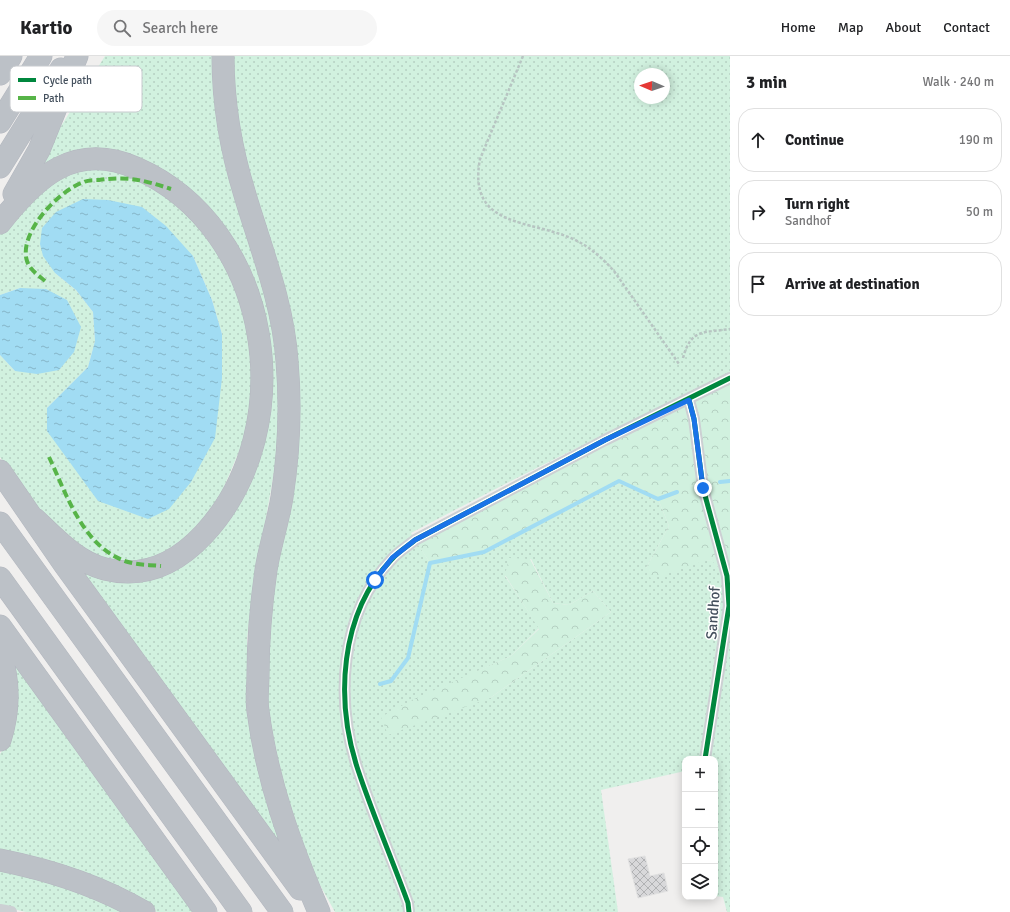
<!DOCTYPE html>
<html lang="en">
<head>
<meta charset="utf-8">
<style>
	body { margin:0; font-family:Signika,sans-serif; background:#f6f6f6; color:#202124 }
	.controls { position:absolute; right:12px; bottom:12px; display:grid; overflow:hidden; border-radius:8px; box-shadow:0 2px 10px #0003 }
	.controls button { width:36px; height:36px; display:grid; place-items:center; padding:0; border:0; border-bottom:1px solid #e0e0e0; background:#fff; color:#202124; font:20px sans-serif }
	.compass { position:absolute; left:634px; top:12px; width:36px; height:36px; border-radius:50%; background:#fff; box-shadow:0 2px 10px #0003; rotate:272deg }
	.stop { position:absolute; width:12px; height:12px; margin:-9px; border:3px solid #1a73e8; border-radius:50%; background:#fff }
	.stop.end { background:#1a73e8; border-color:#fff; box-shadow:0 1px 4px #0008 }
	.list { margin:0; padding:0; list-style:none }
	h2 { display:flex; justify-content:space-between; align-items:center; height:52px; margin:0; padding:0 16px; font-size:17px }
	h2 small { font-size:13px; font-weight:400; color:#757577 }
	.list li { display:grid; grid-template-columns:26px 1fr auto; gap:12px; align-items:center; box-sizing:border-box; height:64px; margin:0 8px 8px; padding:0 8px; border:1px solid #e0e0e0; border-radius:16px }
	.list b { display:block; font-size:15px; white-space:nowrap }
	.list p { margin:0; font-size:13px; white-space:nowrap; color:#757577 }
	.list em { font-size:13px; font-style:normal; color:#757577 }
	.icon { flex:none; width:22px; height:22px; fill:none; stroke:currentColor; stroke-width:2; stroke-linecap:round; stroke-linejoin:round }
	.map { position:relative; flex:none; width:730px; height:856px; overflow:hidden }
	header { display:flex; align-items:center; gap:24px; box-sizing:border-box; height:56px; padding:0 20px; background:#fff; border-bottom:1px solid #e0e0e0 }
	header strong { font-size:19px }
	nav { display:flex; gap:22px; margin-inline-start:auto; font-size:14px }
	.search { width:280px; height:36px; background:#f6f6f6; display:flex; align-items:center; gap:10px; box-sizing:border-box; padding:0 14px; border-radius:22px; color:#757577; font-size:15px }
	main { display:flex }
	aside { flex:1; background:#fff }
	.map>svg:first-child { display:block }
</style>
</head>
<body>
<header>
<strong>Kartio</strong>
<div class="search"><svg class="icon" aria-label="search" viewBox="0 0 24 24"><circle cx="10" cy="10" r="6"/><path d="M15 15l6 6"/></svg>Search here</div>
<nav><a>Home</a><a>Map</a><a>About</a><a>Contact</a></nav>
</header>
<main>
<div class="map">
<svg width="730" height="856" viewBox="0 0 730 856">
	<defs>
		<pattern id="grass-dots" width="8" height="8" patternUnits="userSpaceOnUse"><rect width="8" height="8" fill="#d1f1df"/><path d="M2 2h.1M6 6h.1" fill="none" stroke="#b5d0c2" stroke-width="1.8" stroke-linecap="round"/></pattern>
		<pattern id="forest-crowns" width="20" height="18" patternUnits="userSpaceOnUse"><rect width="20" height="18" fill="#d1f1df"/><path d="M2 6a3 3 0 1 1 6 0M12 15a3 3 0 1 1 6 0" fill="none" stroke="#b5d0c2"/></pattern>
		<pattern id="water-ripples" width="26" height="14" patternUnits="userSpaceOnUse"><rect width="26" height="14" fill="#a1dcf3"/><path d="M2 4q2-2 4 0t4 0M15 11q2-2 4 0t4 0" fill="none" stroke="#85b5c8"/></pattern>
		<pattern id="building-cross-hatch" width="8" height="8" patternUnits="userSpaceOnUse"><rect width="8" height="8" fill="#d8d8da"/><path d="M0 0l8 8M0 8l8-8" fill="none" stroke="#b1b2b4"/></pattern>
	</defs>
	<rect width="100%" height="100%" fill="#f0efee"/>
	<!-- grass -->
	<path fill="url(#grass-dots)" fill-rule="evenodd" d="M105,0h107l1,29 4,36 24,98 17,50 13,51 4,32 4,49 -1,48 -27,155 -4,36v41l46,188 -223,-302 102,1 93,-142 -35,-181 -107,-88 -92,17z
		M228,0h502v322c-109,46 -215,100 -319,155l19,30 54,-11 135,-71 39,18 11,27 -23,42 65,-8 19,14v338h-3l-4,-15 -8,-1v-137h-30v12l-84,19 17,122h-283l-30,-54 -34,-116 -7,-96 30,-198 -48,-269zM640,18h24v24h-24zM531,503l22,44 16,2 24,-14 18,21 -121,86 -14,-26 35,-16 28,-28 -34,-52z
		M101,108l65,27 54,60 30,72 2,98 -40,94 -59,49 -51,-1 -65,-54 -37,-52v-102l15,16 5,-83 -20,7v-62l47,-54zM193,200l19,44 10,34 -175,74 41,-41 7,-26 -2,-29 -17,-22 -21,-17z
		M4,587l195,269h-42l-21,-12 -136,-47v-99l2,-3z
		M0,811l41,10 87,35h-102l-26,-6z"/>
	<!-- forest -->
	<path fill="url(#forest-crowns)" d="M730,322v196l-3,2 -16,-16 -10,2 -50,17 -5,-11 23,-42 -11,-27 -39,-18 -135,71 -54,11 -15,-23z
		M509,502l21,1 23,44 16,2 24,-14 18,21 -121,86 -102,37 -7,-18 33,-18 97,-43 28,-27 -34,-54z"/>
	<!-- water -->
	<path fill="url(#water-ripples)" d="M83,143l25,1 34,7 24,19 27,30 19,44 10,34v44l-7,60 -24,44 -22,27 -21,10 -50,-18 -51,-70v-23l41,-41 7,-26 -2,-29 -17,-22 -21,-17 -12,-17 -3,-12 2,-16 14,-16z
		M20,232l26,1 21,11 14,27 -7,25 -15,18 -22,4 -22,-3 -15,-16v-60z"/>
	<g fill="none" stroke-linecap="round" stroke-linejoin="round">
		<!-- stream -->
		<path stroke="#a1dcf3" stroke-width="4" d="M720,426l10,-1
			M380,628l11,-3 17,-23 22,-95 54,-11 135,-71 39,18 19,-7"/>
	</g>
	<!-- building -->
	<path fill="url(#building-cross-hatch)" stroke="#e1e1e1" d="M645,800l5,20 14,-3 4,18 -30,7 -10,-39z"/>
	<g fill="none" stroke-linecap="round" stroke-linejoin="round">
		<!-- motorway casing -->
		<g stroke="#b3b7bf" stroke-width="23">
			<path id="motorway" d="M223,0c0,47 8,94 22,139 16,54 38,108 42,166 4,45 2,91 -5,136 -4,25 -12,48 -16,73 -5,35 -8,70 -8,105 0,12 -2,24 0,36 9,70 33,136 61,201
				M0,18l11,-18
				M0,66l41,-66
				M0,111l61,-98
				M14,138l25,-44 38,-94
				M0,167c36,-46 75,-82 136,-55 137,60 166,260 68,366 -26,28 -59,45 -99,35 -28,-7 -49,-30 -70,-50
				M0,415l64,93 236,325
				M0,467l282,389
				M0,522l241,334
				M0,570l206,286
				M0,598c10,27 9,58 0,86
				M0,804c50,10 100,26 144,52"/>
		</g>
		<!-- path -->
		<path stroke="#b7c5c2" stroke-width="2.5" stroke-dasharray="3 2" stroke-linecap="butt" d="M523,0l-43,103c-13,69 49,60 93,80 16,7 29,19 41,32l65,93
			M683,302c8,-30 21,-25 47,-29"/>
		<!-- minor -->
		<path stroke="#ccd0d3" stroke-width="12" d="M689,344l5,19 9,69 24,88 2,30 -24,153
			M0,854l11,2
			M409,856l-1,-9c-16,-44 -35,-88 -50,-133 -23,-69 -19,-156 34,-211 6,-7 16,-13 23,-19l190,-100 125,-62"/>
		<!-- motorway -->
		<use href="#motorway" stroke="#bcc1c7" stroke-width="22"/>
		<!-- quiet -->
		<path stroke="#57b448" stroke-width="4" stroke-dasharray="8 4" stroke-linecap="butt" d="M45,225c-7,-6 -15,-11 -18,-20 -9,-28 32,-71 57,-79 4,-2 10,-2 15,-2 30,-4 44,0 72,9
			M49,401c18,38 34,91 79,105 10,3 22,3 33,4"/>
		<!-- cycleway casing -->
		<g stroke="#fff" stroke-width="8">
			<path id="cycleway" d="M689,344l5,19 9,69 24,88 2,30 -24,153
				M409,856l-1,-9c-16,-44 -35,-88 -50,-133 -23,-69 -19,-156 34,-211 6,-7 16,-13 23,-19l190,-100 125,-62"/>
		</g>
		<!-- cycleway -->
		<use href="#cycleway" stroke="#00873e" stroke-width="5"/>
	</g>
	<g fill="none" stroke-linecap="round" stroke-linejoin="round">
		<!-- route -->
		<path stroke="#1a73e8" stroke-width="5" d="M375,524l17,-22 23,-18 190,-100 84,-40 5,19 9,69"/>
	</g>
	<g text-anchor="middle" stroke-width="3" stroke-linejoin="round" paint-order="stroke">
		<!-- street labels -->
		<g font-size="15" fill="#44505d" stroke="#fff">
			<text transform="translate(713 557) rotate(-86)" y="5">Sandhof</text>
		</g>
	</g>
	<!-- legend -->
	<rect x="10" y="10" width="132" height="46" rx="6" fill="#fff" stroke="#c7cace" stroke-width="1"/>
	<rect x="18" y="22" width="18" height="4" fill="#00873e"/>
	<rect x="18" y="40" width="18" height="4" fill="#57b448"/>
	<g font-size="11" fill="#44505d">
		<text x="43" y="28">Cycle path</text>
		<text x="43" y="46">Path</text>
	</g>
</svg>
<div class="controls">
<button>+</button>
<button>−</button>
<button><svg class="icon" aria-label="locate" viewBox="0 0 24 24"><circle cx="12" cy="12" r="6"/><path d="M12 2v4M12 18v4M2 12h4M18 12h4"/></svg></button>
<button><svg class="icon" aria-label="layers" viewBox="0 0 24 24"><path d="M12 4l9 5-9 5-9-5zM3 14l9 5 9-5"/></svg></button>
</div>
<svg class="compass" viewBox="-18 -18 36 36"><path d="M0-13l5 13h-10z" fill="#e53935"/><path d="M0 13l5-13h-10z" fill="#757577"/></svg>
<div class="stop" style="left:375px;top:524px"></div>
<div class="stop end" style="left:703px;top:432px"></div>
</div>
<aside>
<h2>3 min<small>Walk · 240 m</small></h2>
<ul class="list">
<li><svg class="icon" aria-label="ahead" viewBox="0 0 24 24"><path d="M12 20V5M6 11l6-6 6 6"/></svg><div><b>Continue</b></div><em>190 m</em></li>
<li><svg class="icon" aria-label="right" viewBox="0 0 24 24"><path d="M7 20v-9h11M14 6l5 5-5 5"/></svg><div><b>Turn right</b><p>Sandhof</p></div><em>50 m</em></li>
<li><svg class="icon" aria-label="arrive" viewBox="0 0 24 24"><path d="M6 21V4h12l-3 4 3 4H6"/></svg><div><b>Arrive at destination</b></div></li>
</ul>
</aside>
</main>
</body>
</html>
